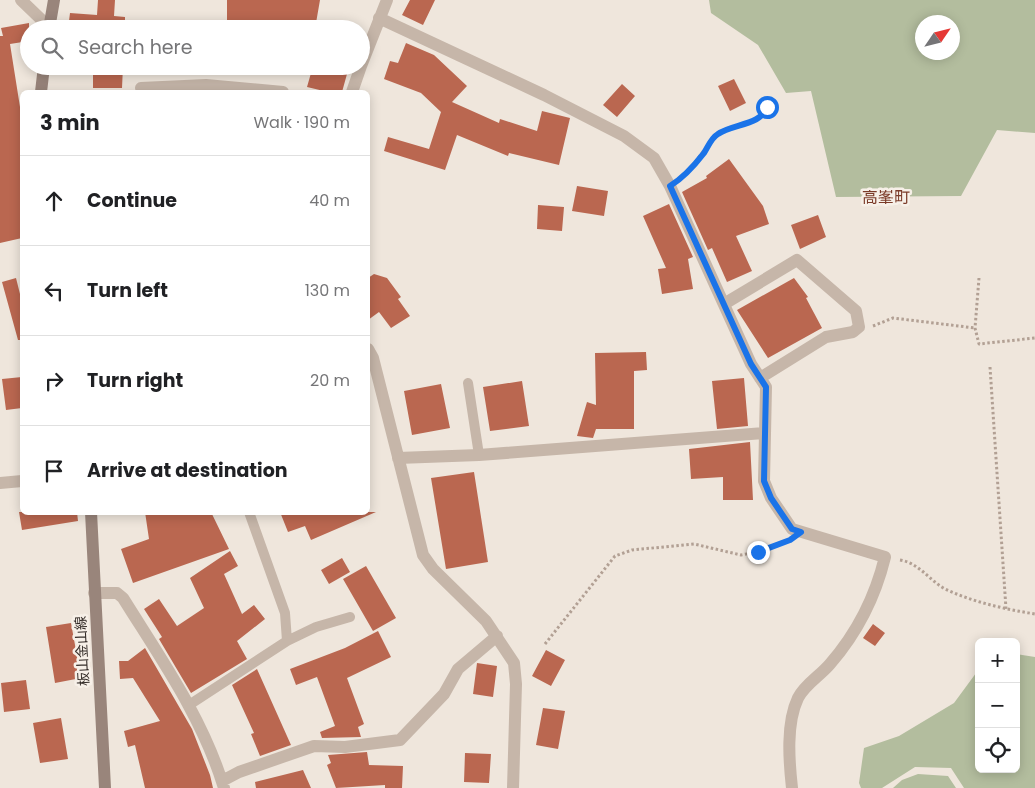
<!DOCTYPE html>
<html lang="en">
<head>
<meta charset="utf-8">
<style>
	body { margin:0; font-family:Poppins,"Noto Sans JP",sans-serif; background:#f6f6f6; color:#202124 }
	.controls { position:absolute; right:15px; bottom:15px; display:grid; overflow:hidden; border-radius:8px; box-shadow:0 2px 12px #0003 }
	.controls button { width:45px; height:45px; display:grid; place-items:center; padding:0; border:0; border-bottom:1px solid #e0e0e0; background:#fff; color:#202124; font:25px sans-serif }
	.compass { position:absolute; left:915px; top:15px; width:45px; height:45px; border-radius:50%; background:#fff; box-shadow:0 2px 12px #0003; rotate:55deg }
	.stop { position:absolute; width:15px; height:15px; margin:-11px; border:4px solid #1a73e8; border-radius:50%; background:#fff }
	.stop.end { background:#1a73e8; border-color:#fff; box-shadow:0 1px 5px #0008 }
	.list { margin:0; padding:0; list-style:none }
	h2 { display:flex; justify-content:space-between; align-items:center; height:65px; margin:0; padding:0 20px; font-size:21px }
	h2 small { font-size:16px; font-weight:400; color:#757577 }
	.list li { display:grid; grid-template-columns:32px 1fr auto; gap:15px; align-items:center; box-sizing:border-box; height:90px; padding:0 20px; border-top:1px solid #e0e0e0 }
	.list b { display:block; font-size:19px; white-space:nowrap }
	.list em { font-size:16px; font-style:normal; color:#757577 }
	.icon { flex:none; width:28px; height:28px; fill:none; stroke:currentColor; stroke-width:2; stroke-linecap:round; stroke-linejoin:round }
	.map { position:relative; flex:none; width:1035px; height:788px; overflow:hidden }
	.search { position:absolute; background:#fff; box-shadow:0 2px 12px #0003; left:20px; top:20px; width:350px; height:55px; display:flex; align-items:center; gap:12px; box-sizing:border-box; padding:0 18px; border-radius:28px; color:#757577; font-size:19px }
	.panel { position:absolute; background:#fff; box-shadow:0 2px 12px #0003; left:20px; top:90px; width:350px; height:425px; border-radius:8px }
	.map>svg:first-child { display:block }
</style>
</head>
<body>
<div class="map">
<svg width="1035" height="788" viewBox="0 0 1035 788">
	<rect width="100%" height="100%" fill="#efe6dc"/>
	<!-- green -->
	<path fill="#b3bd9e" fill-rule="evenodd" d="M709,0h326v133l-38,-3 -36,66 -125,1 -25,-106 -25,2 -28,-48 -47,-32zM922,22h30v30h-30z
		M1016,654l19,3v131h-71l-13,-20 -36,-1 -33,21h-21l-2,-5 5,-35 35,-12 55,-33 25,-34v100h37z
		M918,774l30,2 8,12h-63l9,-8z"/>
	<!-- building -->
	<path fill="#ba6750" d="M98,0h17l-1,16 11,1v12h-57l2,-16 27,2z
		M227,0h93l-4,23 -16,-3 -1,9h-72z
		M410,0h25l-12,25 -21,-10z
		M29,23v18l-19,3 10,63h2v131l-22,5v-207h3l-2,-8z
		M406,43l28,12 33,31 -15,16 47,21 1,-4 37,12 5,-20 28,7 -11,47 -50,-12 -1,3 -51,-21 -12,35 -61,-19 4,-14 41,12 12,-37 -20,-19 -37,-14 6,-18 8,2z
		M93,66h30l-1,22h-29z
		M313,66l34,8 -5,18h-14l-21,-5z
		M734,79l12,24 -16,8 -12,-25z
		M622,84l13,12 -18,21 -14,-12z
		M729,159l34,47 6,18 -33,12 16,35 -25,11 -15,-34 -4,2 -26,-58 25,-14 -1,-2z
		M577,186l31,5 -4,25 -32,-5z
		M669,204l24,53 -5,2 5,30 -31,5 -4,-25 8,-1 -23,-52z
		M538,205l26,2 -2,24 -25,-2z
		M818,215l8,22 -26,12 -9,-24z
		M374,274l13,4 14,19 -3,2 12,17 -19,12 -12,-16 -11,8v-42z
		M16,278l6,24v38h-4l-16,-58z
		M794,278l14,19 -2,1 16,30 -54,30 -31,-48z
		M646,352l1,18 -13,1v58h-38l-3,9 -16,-2 10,-34 9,3 -1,-52z
		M22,377v31l-16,2 -4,-31z
		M744,378l4,48 -31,3 -5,-48z
		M522,381l7,45 -39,5 -7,-44z
		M441,384l9,44 -38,7 -8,-44z
		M750,442l3,58h-30v-23l-32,2 -2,-30z
		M474,472l14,90 -42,7 -15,-91z
		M19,512h58l1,9 -56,9z
		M145,512h66l18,37 -96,34 -12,-34 28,-10z
		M280,512h96l-65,28 -6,-14 -17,6z
		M230,551l8,15 -14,8 18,40 12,-9 11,14 -28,22 10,18 -56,34 -32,-54 3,-2 -18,-28 15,-10 18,27 27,-18 -14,-30z
		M342,558l8,14 -21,12 -8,-14z
		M366,566l30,52 -23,13 -30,-52z
		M71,623l10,55 -26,5 -9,-56z
		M873,624l12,9 -10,13 -12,-8z
		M378,631l13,26 -44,21 17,46 -6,3 3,10 -39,1 -2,-6 15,-6 -18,-49 -21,8 -6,-16 55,-21z
		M145,648l47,81 18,46 3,13h-68l-10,-43 -7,2 -4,-16 36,-10 -27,-43 -13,1 -1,-18h9z
		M546,650l19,10 -14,26 -19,-10z
		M477,663l20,3 -4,31 -20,-3z
		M257,669l34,76 -31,11 -9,-22 3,-1 -22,-48z
		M26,680l4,29 -26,3 -3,-29z
		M543,708l22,3 -7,38 -22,-4z
		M61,718l7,41 -28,4 -7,-40z
		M367,752l2,13 34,1 -1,22h-17v-3l-49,3 -9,-23 4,-2 -3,-8z
		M465,753l26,1 -2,29 -25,-1z
		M303,770l8,18h-55l-1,-6z"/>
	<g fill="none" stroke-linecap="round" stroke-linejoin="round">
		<!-- path -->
		<path stroke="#b2a094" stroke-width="3" stroke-dasharray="2.5 2.5" stroke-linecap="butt" d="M683,177c11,-12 29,-40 41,-47 15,-7 38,-6 43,-23
			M979,278l-4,50 4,16 56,-6
			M873,326l20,-8 82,10
			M990,367l16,242
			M900,560c19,3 29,20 45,29 28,13 59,20 90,25
			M545,644l70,-88 17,-6 62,-6 47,11 17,-3 27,-10"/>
		<!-- service -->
		<path stroke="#c6b6a9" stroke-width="10" d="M468,383l11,72
			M249,512l36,101 2,28
			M189,705l98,-64 29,-14 34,-10"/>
		<!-- minor -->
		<path stroke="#c6b6a9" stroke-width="12" d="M21,0l28,27
			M379,18l165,77 80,41 30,22 16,28 81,178 15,23 -2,94 7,17 21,31 93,28c-10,41 -28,76 -55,107 -10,12 -25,20 -32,34 -12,25 -9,63 -6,90
			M361,66l26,-66
			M141,88l65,-3 77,7
			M352,92l9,-26
			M724,304l73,-44 59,51 3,16 -6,5 -27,5 -66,41
			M368,349l5,9 50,197 10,14 53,52 28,42 2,21 -3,104
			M398,458l81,-3 286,-22
			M0,483l22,-2
			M94,593h23l6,5c38,61 80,120 101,190
			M222,781l17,-9 75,-26 31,1 55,-7 44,-46 14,-25 39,-33"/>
		<!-- secondary -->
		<path stroke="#99857b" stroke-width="12" d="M49,29l5,-29
			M41,92l3,-26
			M91,512l14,276"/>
	</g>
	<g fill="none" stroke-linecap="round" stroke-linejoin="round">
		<!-- route -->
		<path stroke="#1a73e8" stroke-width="6" d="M758,552l32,-12 11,-8 -9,-3 -21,-31 -7,-17 2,-94 -15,-23 -81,-178c13,-8 24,-20 34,-33 4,-6 7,-15 14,-19 14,-10 44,-9 49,-27"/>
	</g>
	<g text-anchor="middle" stroke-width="5" stroke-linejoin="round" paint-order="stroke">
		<!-- street labels -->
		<g font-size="14" fill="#342c28" stroke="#f7f0e8">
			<text transform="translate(82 651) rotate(-93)" y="5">板山金山線</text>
		</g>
		<!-- quarter labels -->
		<g font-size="16" fill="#7b3b29" stroke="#f7f0e8">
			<text x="886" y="203">高峯町</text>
		</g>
	</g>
</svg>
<div class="controls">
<button>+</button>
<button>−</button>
<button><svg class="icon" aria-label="locate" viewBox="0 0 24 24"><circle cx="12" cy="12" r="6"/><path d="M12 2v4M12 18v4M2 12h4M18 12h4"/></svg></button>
</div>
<svg class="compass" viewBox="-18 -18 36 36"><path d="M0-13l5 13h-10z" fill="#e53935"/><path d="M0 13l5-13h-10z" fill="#757577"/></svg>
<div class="stop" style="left:767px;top:107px"></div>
<div class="stop end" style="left:758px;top:552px"></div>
<div class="search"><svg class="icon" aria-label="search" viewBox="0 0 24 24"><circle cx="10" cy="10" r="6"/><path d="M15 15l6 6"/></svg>Search here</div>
<section class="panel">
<h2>3 min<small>Walk · 190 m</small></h2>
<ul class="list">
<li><svg class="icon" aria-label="ahead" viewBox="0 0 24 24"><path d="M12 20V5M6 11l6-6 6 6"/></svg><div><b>Continue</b></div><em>40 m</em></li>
<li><svg class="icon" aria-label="left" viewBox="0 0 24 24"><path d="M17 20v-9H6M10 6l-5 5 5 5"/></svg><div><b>Turn left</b></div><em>130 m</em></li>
<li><svg class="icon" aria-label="right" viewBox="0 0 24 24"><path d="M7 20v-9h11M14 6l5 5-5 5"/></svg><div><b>Turn right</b></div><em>20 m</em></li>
<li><svg class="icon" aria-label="arrive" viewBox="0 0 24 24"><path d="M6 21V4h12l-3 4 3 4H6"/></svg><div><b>Arrive at destination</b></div></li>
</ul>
</section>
</div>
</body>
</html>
